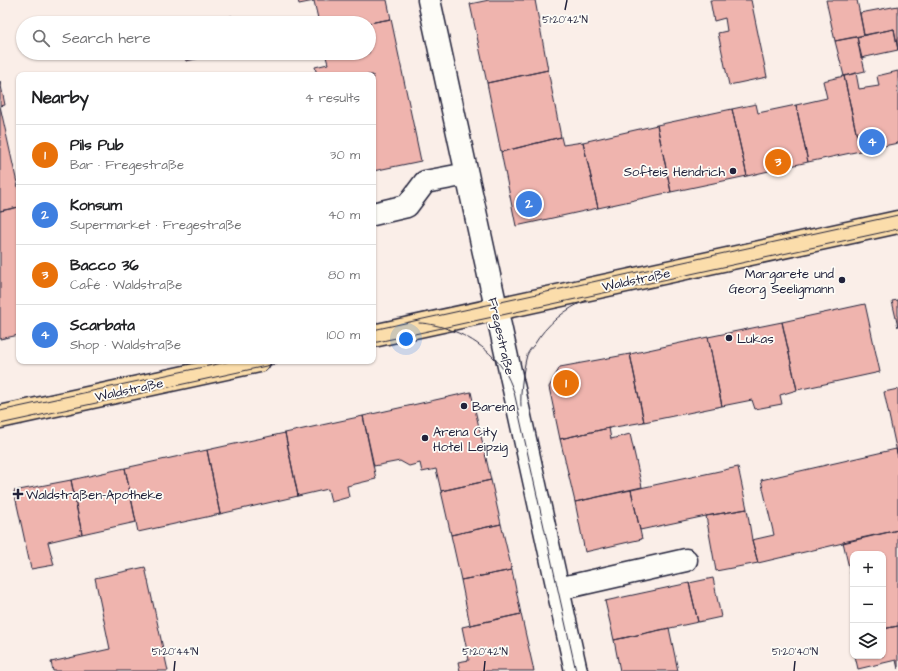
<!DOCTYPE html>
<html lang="en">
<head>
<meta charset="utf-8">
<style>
	body { margin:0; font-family:"Architects Daughter",sans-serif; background:#f2f2f2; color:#202124 }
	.controls { position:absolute; right:12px; bottom:12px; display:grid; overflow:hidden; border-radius:8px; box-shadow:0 1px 3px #0004 }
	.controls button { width:36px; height:36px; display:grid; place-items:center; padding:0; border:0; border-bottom:1px solid #e0e0e0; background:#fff; color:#202124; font:20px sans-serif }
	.you { position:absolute; left:406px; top:339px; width:14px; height:14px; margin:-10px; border:3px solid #fff; border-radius:50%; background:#1a73e8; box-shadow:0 0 0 6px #1a73e833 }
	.badge { display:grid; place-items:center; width:26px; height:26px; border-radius:50%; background:#22223b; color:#fff; font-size:13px; font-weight:700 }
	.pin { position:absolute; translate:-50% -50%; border:2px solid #fff; box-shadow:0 1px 4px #0006 }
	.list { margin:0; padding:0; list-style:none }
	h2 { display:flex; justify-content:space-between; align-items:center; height:52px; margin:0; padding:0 16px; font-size:17px }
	h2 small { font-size:13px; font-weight:400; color:#757577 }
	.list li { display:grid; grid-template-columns:26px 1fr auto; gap:12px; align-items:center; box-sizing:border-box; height:60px; padding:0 16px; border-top:1px solid #e0e0e0 }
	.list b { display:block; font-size:15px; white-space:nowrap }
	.list p { margin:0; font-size:13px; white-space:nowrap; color:#757577 }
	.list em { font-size:13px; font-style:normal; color:#757577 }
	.icon { flex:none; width:22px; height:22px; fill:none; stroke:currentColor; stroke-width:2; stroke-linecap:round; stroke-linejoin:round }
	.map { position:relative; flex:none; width:898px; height:671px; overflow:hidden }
	.search { position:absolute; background:#fff; box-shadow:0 1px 3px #0004; left:16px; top:16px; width:360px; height:44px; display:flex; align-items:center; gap:10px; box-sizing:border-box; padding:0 14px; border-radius:22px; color:#757577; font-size:15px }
	.panel { position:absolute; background:#fff; box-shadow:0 1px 3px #0004; left:16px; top:72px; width:360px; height:292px; border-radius:8px }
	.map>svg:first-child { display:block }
</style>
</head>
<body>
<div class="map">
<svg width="898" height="671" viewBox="0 0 898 671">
	<rect width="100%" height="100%" fill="#faeee8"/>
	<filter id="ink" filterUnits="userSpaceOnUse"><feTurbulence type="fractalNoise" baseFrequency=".025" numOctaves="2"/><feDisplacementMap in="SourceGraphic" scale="8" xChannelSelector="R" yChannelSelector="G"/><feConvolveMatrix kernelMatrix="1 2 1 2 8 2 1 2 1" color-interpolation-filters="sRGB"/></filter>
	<g filter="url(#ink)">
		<!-- building -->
		<path fill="#efb4ae" stroke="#22223b" d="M298,0h89l4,19 -22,4h-50l-5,-22 -15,3z
			M489,0h46l13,70 -61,13 -17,-79z
			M710,0h41l16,77 -38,8 -11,-52 9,-2 -2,-13 -11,3z
			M826,0h31l7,35 -29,6z
			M898,6v44l-4,-21 -30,6 -4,-22z
			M232,16l2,7h-37z
			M391,19l30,142 -48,10v-96h-56l-2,-8 13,-3 -3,-11h44v-30z
			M894,29l4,21 -37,8 -4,-21z
			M857,37l8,34 -21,5 -9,-35z
			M184,53h40l-38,8z
			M548,70l13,67 -60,15 -14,-69z
			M898,71v72l-38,8 -16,-75 12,-3 3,16 20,-3 -2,-10z
			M844,76l16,75 -52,11 -12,-57 31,-7 -4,-17z
			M0,81l5,24 -5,1z
			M756,104l2,9 38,-8 12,57 -61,14 -15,-67z
			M0,106l19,86v15l-19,4z
			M732,109l15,67 -76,16 -14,-67z
			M657,125l14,67 -73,16 -15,-66z
			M561,137l2,8 20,-3 15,66 -82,18 -15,-74z
			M19,207v128l-19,4v-128z
			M898,300v27l-6,-26z
			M865,304l15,68 -83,18 -15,-68z
			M782,322l15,68 -17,5 2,9 -27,5 -3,-9 -30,6 -14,-69z
			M708,337l14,69 -78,16 -14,-68z
			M630,354l14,68 -35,6 -49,11 -11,-52 11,-20z
			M898,389v68l-14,-65z
			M471,392l20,88 -50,11 -5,-22 -14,3 -2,-9 -11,3 -9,-5 -26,5 -11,-50z
			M363,416l13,63 -29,7 2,11 -18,5 -3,-13 -30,7 -13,-63z
			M609,428l2,11 19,-5 12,53 -67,15 -15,-63z
			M285,433l13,63 -78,18 -13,-64z
			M896,449l2,8v73l-140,33 -6,-23 22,-5 -13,-55z
			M207,450l13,64 -82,18 -13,-64z
			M738,467l9,42 -41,7 -66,14 -9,-40z
			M125,468l11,54 -54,12 -11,-54z
			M71,480l11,54 -34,8 6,23 -23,4 -17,-78z
			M491,480l10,44 -50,11 -10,-44z
			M631,490l11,49 -57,13 -10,-50z
			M747,509l5,31 6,23 -42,8 -10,-55z
			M501,524l11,46 -51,10 -10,-45z
			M898,530v96l-15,3v-75h-30v31l-10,-43z
			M145,567l23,104h-115l-2,-9 59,-13 -15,-71z
			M512,570l9,44 -51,11 -9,-45z
			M713,578l8,39 -23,5 -9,-39z
			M689,583l9,39 -84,18 -9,-39z
			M521,614l13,57h-74l-2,-9 11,-2 -7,-33z
			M898,626v43l-2,-9 -38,9 -3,-13h28v-27z
			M669,628l9,43h-58l-6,-31z"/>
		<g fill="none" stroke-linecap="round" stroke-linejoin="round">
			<!-- minor casing -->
			<g stroke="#22223b" stroke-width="25">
				<path id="minor" d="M429,0l66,303 81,368
					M373,214l34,-8 18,-24 42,-8
					M558,589l128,-29"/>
			</g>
			<!-- major casing -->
			<g stroke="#22223b" stroke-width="25">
				<path id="major" d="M373,336l525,-114
					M0,417l259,-56"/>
			</g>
			<!-- minor -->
			<use href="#minor" stroke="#fdfcf7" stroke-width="22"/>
			<!-- major -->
			<use href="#major" stroke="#fbddab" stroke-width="22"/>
			<!-- tram -->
			<path stroke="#22223b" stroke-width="1" d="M419,323c5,0 10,1 15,2 27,6 53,21 69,44 5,7 8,15 11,23l62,279
				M373,330l525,-115
				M373,343l525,-114
				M521,407c-1,-15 2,-37 6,-52 2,-4 4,-7 7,-10 12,-20 32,-37 53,-45
				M0,411l231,-50
				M0,424l289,-63"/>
		</g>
	</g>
	<!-- ticks -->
	<path fill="none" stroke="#22223b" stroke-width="1.5" d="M565,10l2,-10M174,671l1,-10M484,671l1,-10M794,671l1,-10"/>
	<!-- markers -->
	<g fill="#22223b" stroke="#fdfcf7" stroke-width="1.5">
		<circle cx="733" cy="171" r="4"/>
		<circle cx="842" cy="280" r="4"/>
		<circle cx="729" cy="338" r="4"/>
		<circle cx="464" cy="406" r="4"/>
		<circle cx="425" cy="438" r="4"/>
		<path d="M16 488h4v4h4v4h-4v4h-4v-4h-4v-4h4z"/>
	</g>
	<g text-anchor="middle" stroke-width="3.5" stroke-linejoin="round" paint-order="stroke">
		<!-- poi labels -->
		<g font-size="13" fill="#22223b" stroke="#fdfcf7" text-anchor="start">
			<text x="725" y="176" text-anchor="end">Softeis Hendrich</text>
			<text x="834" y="278" text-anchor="end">Margarete und<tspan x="834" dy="15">Georg Seeligmann</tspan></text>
			<text x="737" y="343">Lukas</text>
			<text x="472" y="411">Barena</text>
			<text x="433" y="436">Arena City<tspan x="433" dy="15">Hotel Leipzig</tspan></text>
			<text x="26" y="499">Waldstraßen-Apotheke</text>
		</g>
		<!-- street labels -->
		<g font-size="13" fill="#22223b" stroke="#fdfcf7">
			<text transform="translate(636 279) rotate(-12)" y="5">Waldstraße</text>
			<text transform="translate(502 336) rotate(77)" y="5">Fregestraße</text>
			<text transform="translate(129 389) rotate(-12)" y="5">Waldstraße</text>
		</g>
	</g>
	<g font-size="10" text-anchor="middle" fill="#22223b" stroke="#fdfcf7" stroke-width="3.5" stroke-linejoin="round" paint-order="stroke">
		<text x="565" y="23">51°20'42"N</text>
		<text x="175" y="655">51°20'44"N</text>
		<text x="485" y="655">51°20'42"N</text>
		<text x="795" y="655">51°20'40"N</text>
	</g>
</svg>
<div class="controls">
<button>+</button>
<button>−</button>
<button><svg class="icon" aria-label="layers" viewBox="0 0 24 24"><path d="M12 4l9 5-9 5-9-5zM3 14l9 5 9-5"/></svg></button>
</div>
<div class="you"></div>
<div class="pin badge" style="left:566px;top:383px;background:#e8710a">1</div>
<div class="pin badge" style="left:529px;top:204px;background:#3f7fe0">2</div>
<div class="pin badge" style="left:778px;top:162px;background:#e8710a">3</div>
<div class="pin badge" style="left:872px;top:142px;background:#3f7fe0">4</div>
<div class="search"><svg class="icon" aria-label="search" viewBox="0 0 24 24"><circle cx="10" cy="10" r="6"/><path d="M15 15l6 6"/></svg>Search here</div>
<section class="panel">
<h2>Nearby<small>4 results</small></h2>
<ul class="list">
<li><span class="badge" style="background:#e8710a">1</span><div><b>Pils Pub</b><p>Bar · Fregestraße</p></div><em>30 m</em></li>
<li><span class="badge" style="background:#3f7fe0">2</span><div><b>Konsum</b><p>Supermarket · Fregestraße</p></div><em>40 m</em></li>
<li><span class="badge" style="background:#e8710a">3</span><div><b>Bacco 36</b><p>Café · Waldstraße</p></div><em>80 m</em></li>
<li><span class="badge" style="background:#3f7fe0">4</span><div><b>Scarbata</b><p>Shop · Waldstraße</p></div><em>100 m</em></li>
</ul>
</section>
</div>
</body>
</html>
